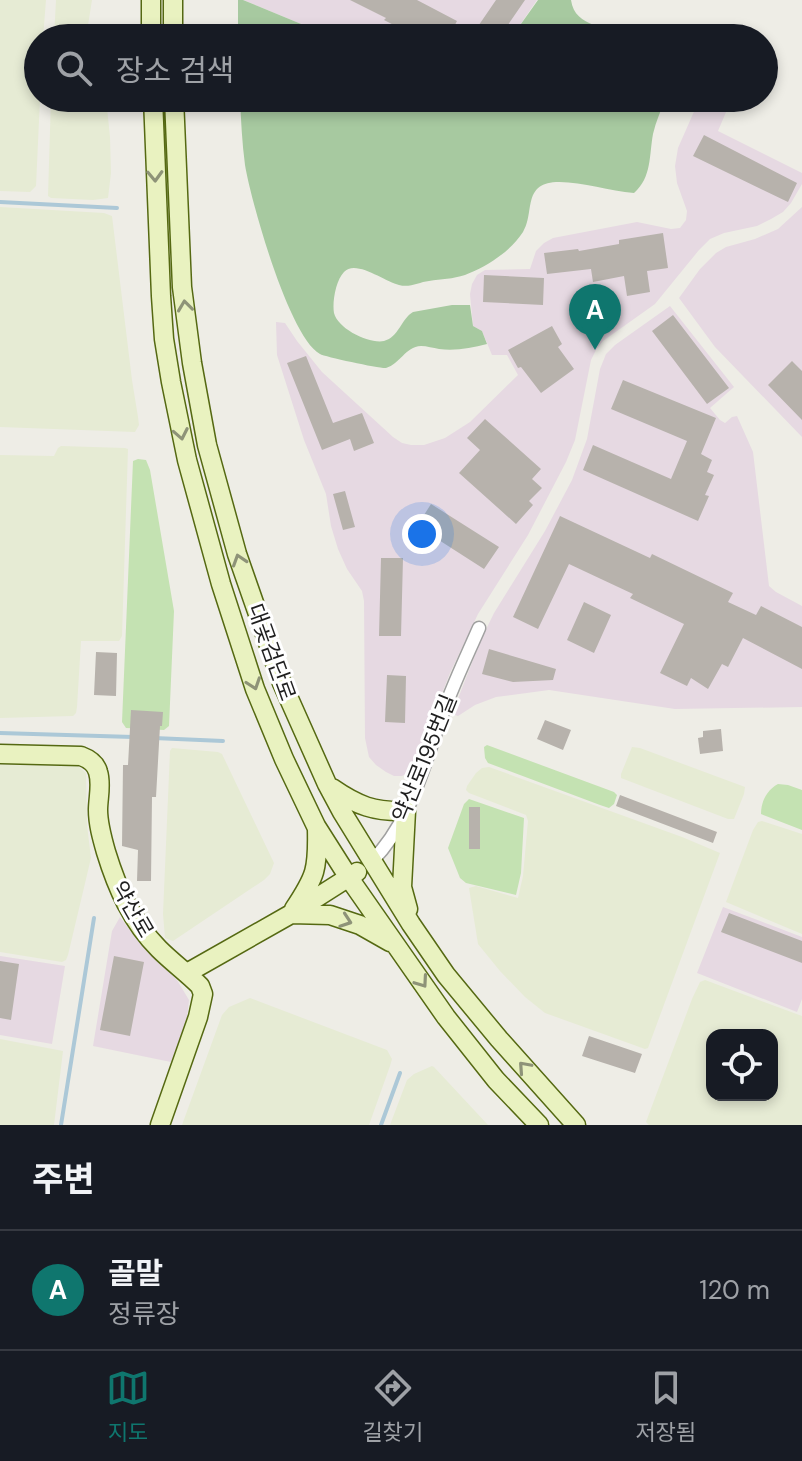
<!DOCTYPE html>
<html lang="ko">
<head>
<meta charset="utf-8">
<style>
	body { margin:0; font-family:"DM Sans","Noto Sans KR",sans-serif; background:#242831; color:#f1f3f6 }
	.controls { position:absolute; right:24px; bottom:24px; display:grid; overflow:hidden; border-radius:16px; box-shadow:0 4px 12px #0003 }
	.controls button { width:72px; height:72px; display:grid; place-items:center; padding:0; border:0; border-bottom:2px solid #363941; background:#171b24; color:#f1f3f6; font:40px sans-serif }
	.you { position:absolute; left:422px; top:534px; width:28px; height:28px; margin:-20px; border:6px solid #fff; border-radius:50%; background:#1a73e8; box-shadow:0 0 0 12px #1a73e833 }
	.badge { display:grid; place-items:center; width:52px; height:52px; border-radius:50%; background:#0f766e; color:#fff; font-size:26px; font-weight:700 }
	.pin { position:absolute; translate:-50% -66px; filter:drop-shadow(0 2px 4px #0008) }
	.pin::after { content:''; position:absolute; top:42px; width:28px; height:24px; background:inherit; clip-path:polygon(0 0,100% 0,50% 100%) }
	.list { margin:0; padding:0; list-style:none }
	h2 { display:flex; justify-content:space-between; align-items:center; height:104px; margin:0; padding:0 32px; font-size:34px }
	h2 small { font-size:26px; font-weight:400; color:#9ea1a6 }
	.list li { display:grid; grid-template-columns:52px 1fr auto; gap:24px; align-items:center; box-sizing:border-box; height:120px; padding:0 32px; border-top:2px solid #363941 }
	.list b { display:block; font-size:30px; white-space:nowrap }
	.list p { margin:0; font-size:26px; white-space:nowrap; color:#9ea1a6 }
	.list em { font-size:26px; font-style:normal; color:#9ea1a6 }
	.icon { flex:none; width:44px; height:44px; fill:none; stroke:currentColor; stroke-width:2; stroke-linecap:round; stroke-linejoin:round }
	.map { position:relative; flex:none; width:802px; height:1125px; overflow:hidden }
	.search { position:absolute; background:#171b24; box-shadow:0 4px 12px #0003; left:24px; right:24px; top:24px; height:88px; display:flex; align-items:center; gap:20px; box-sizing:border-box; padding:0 28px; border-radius:44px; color:#9ea1a6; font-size:30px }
	.sheet { height:224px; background:#171b24 }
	nav { display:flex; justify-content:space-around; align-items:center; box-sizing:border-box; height:112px; border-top:2px solid #363941; background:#171b24; font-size:22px; color:#9ea1a6 }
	nav a { display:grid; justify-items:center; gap:4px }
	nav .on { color:#0f766e }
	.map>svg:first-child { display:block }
</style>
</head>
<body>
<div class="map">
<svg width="802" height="1125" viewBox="0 0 802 1125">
	<rect width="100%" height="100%" fill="#eeede6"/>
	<!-- industrial -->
	<path fill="#e6d9e2" d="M243,0h294l-26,38h-176z
		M700,98h32l-14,33 84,42v11l-11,19 -8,9 -12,7 -14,7 -33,7 -14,6 -11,11 -44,54 -52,37 -7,9 -5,10 -16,80 -9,22 -38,73 -50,79 -28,59 -36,92 -5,7 -7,4h-8l-8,-4 -10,-7 -7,-8 -4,-19 -1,-137 -2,-10 -15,-22 -9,-20 -7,-23 -5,-32 -22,-54 -27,-85 -1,-33 9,1 12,18 25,31 71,65 9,6 9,2h13l21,-7 25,-16 48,-47 -11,-20h-15l-10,-24 -9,-5 -3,-32 2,-10 5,-9 8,-5 45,-1 6,-18 8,-8 9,-5 84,-16 34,7 9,-1 6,-8 1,-9 -10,-28 -2,-17 3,-18z
		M802,207v230l-87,-90 -36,-49 21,-29 16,-16 10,-6 29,-8 23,-10z
		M670,306l64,81 -24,21 10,12 5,3 7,-6 5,-1 16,36 16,134 7,6 26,14v101l-127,2 -126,-19 -53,7 -21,8 -17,11 -6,-2 28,-72 14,-29 51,-82 27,-51 15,-41 13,-70 6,-15 9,-9z
		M723,907l79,30v62l-5,13 -100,-39z
		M120,917l18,24 39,39 12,20 -2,18 -16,44 -78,-16 19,-115z
		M0,956l65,10 -13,78 -52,-9z"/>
	<!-- farmland -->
	<path fill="#e6ebd4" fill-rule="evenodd" d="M0,0h46l-3,38h-5v60h2l-4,88 -6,6 -30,-1z
		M56,0h36l-6,38h-32z
		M51,98h55l4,39 1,36 -3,25 -15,2 -42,-2 -3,-2z
		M0,207l104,6 8,3 20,164 6,37 1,8 -4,7 -135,-5z
		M61,446l64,2 3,1 -6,187 -3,5h-38l-4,66 -1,6 -3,3 -73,2v-263l54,1 4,-8z
		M632,747l8,1 105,39 -1,7 -10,25h-6l-107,-41v-4z
		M172,748l46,4 4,2 52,109 -4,11 -6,6 -91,61 -8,-3 -2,-24 7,-163z
		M0,765l78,1 8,7 1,52 4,33 -23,97 -2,5 -4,2 -62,-10z
		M489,767l193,70 38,16 -72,195 -3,1 -100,-36 -20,-16 -25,-26 -22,-27 -9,-56 7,-2 42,12 5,-22 5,-55 -2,-6 -57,-22 -3,-3 1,-4 9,-13 6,-5z
		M762,821l40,13v100l-76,-32 27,-72 5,-8z
		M705,980l97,36v109h-153l-3,-3 46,-123 8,-17zM712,1035h60v60h-60z
		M250,998l137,52 5,9 -2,7 -21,59h-187l40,-110 7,-8z
		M0,1039l63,12 -9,74h-54z
		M432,1066l2,1 54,58h-98l17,-45 7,-6z"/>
	<!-- grass -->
	<path fill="#c4e2b2" d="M138,459l8,1 4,10 24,141 -5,115 -5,4 -38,-2 -4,-6 11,-261z
		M487,745l127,47 3,3 -3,9 -5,4 -9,-3 -112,-42 -3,-5 -1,-11z
		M778,784l10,1 14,5v40l-41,-16c0,-13 6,-24 17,-30z
		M469,799l55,19 -3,55 -5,22 -50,-12 -6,-5 -12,-30 16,-44z"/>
	<!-- forest -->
	<path fill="#a7c9a0" d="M238,0h5l92,38h-97z
		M538,0h33c4,29 38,25 57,38h-117z
		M240,98h426c-5,12 -10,23 -13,36 -4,22 -1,43 -19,59 -25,-2 -54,-12 -78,-11 -34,2 -21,31 -33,50 -13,20 -37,35 -58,43 -12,4 -24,4 -36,6 -10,1 -19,7 -30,4 -14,-3 -43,-26 -55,-13 -8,8 -12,30 -10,41 4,16 35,31 50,28 15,-4 17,-22 29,-29l39,-7h18l3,21 9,5 5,13c-16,4 -31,7 -48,5 -6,-1 -12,-3 -18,-3 -16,1 -21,18 -35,22 -4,1 -61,-11 -66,-14 -31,-17 -69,-153 -75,-189 -3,-22 -4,-45 -5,-67z"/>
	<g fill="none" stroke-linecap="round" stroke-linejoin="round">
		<!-- stream -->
		<path stroke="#acc8d7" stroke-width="4" d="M0,202l117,6
			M0,733l133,4
			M154,738l69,3
			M61,1125l33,-207
			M381,1125l19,-52"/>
	</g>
	<!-- building -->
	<path fill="#b7b2ac" d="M350,0h67l40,21 -9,17h-29l-35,-18 2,-2z
		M496,0h29l-26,38h-29z
		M704,135l93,48 -9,19 -95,-46z
		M663,233l5,35 -21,3 3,21 -23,4 -3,-20 -31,6 -2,-13 -44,5 -3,-21 34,-4 1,2 40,-7v-4z
		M484,275l60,3 -1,27 -60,-3z
		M673,315l56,73 -22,16 -55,-73z
		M552,326l10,18 -4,3 16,22 -33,24 -20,-26 -3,1 -10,-18z
		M306,356l27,67 29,-10 12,30 -20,8 -4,-12 -28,11 -35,-87z
		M792,361l10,10v49l-34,-35z
		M623,380l93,38 -15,36 11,6 -5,12 7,3 -9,20 4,1 -11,25 -115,-51 10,-25 78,34 16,-38 -76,-32z
		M485,419l56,50 -9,10 10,9 -13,13 4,4 -17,19 -57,-51 21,-23 -13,-12z
		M345,491l10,36 -12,3 -10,-36z
		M431,504l68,43 -15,22 -67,-43z
		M560,516l90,42 2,-4 81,39 -5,9 28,13 5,-9 41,21v42l-59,-31 -15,29 -6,-3 -14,25 -17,-11 -4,8 -27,-13 24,-49 -54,-26 3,-4 -64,-30 -31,65 -25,-12z
		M381,558h22l-2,78h-22z
		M584,602l27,13 -17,38 -27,-13z
		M489,649l67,20 -3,11 -40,2 -31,-8z
		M96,652l21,1 -1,43 -22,-1z
		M387,675l19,1 -1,47 -20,-1z
		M131,710l32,2 -1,14h-2l-4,71h-4l-1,84h-14l1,-31 -16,-4 1,-81h5z
		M545,720l26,10 -8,20 -26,-11z
		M721,729l2,22 -23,3 -2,-16 5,-1v-6z
		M620,795l97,37 -4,11 -97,-37z
		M469,807h11v42h-11z
		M729,913l73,28v22l-81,-31z
		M114,956l30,6 -14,74 -30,-6z
		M0,961l19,3 -8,56 -11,-2z
		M589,1036l53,18 -7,19 -53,-17z"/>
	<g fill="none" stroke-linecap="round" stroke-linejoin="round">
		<!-- street casing -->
		<g stroke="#a0a0a0" stroke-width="15">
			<path id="street" d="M372,861c37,-37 49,-88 67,-137 11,-33 26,-64 40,-96"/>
		</g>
		<!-- secondary casing -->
		<g stroke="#556912" stroke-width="21">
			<path id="secondary" d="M151,0v38
				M173,0v38
				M153,98l8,198 3,43 7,43 16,78 34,124 34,105 29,70 32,67 33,52 97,139 50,63 43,45
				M174,98l8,189 10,76 15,82 30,109 45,129 45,101 15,28 69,112 35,51 53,64 77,86
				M0,754l81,2c8,3 15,8 17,16 4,12 0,26 0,38 0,14 4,28 8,42 11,36 26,70 53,97 13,13 28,24 41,37l3,8 -5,23 -38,108
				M332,788c26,18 42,24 74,23l-4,76 6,22
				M294,909c22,-33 24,-40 23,-80
				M291,914l39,1 30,10 30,17
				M187,973l104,-59 66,-42"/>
		</g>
		<!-- street -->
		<use href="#street" stroke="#fff" stroke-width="12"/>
		<!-- secondary -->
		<use href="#secondary" stroke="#e9f2c0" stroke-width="18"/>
	</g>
	<!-- one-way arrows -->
	<defs><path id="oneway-chevron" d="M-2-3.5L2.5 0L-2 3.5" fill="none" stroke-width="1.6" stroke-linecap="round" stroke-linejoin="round" transform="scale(2)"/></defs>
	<g stroke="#8e9378">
		<use href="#oneway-chevron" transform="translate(155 176) rotate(88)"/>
		<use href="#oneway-chevron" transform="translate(185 306) rotate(-97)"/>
		<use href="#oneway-chevron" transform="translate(181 434) rotate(79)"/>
		<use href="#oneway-chevron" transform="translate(239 560) rotate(-108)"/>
		<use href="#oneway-chevron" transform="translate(254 684) rotate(71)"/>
		<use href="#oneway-chevron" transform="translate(346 921) rotate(19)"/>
		<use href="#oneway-chevron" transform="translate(422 982) rotate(55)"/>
		<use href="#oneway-chevron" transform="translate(524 1067) rotate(-132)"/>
	</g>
	<g text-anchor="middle" stroke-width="6" stroke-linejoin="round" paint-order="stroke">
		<!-- street labels -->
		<g font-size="22" fill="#1f1f1f" stroke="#fff">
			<text transform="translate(272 652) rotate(70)" y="8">대곶검단로</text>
			<text transform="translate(424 758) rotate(-68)" y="8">약산로195번길</text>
			<text transform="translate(133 909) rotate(60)" y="8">약산로</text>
		</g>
	</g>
</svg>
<div class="controls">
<button><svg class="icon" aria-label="locate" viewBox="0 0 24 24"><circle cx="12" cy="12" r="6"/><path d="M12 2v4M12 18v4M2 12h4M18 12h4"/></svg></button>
</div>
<div class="you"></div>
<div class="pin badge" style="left:595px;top:350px">A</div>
<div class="search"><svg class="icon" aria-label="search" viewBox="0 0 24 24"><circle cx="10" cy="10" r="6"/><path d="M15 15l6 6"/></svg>장소 검색</div>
</div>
<section class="sheet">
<h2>주변<small></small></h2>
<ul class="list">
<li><span class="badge">A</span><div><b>골말</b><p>정류장</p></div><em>120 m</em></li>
</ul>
</section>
<nav>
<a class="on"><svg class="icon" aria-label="map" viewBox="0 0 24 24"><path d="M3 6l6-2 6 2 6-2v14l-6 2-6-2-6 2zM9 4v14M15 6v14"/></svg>지도</a>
<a><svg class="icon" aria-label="directions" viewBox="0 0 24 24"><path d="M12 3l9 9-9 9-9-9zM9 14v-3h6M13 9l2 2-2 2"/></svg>길찾기</a>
<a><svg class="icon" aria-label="saved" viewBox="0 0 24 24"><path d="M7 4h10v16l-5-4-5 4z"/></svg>저장됨</a>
</nav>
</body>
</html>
